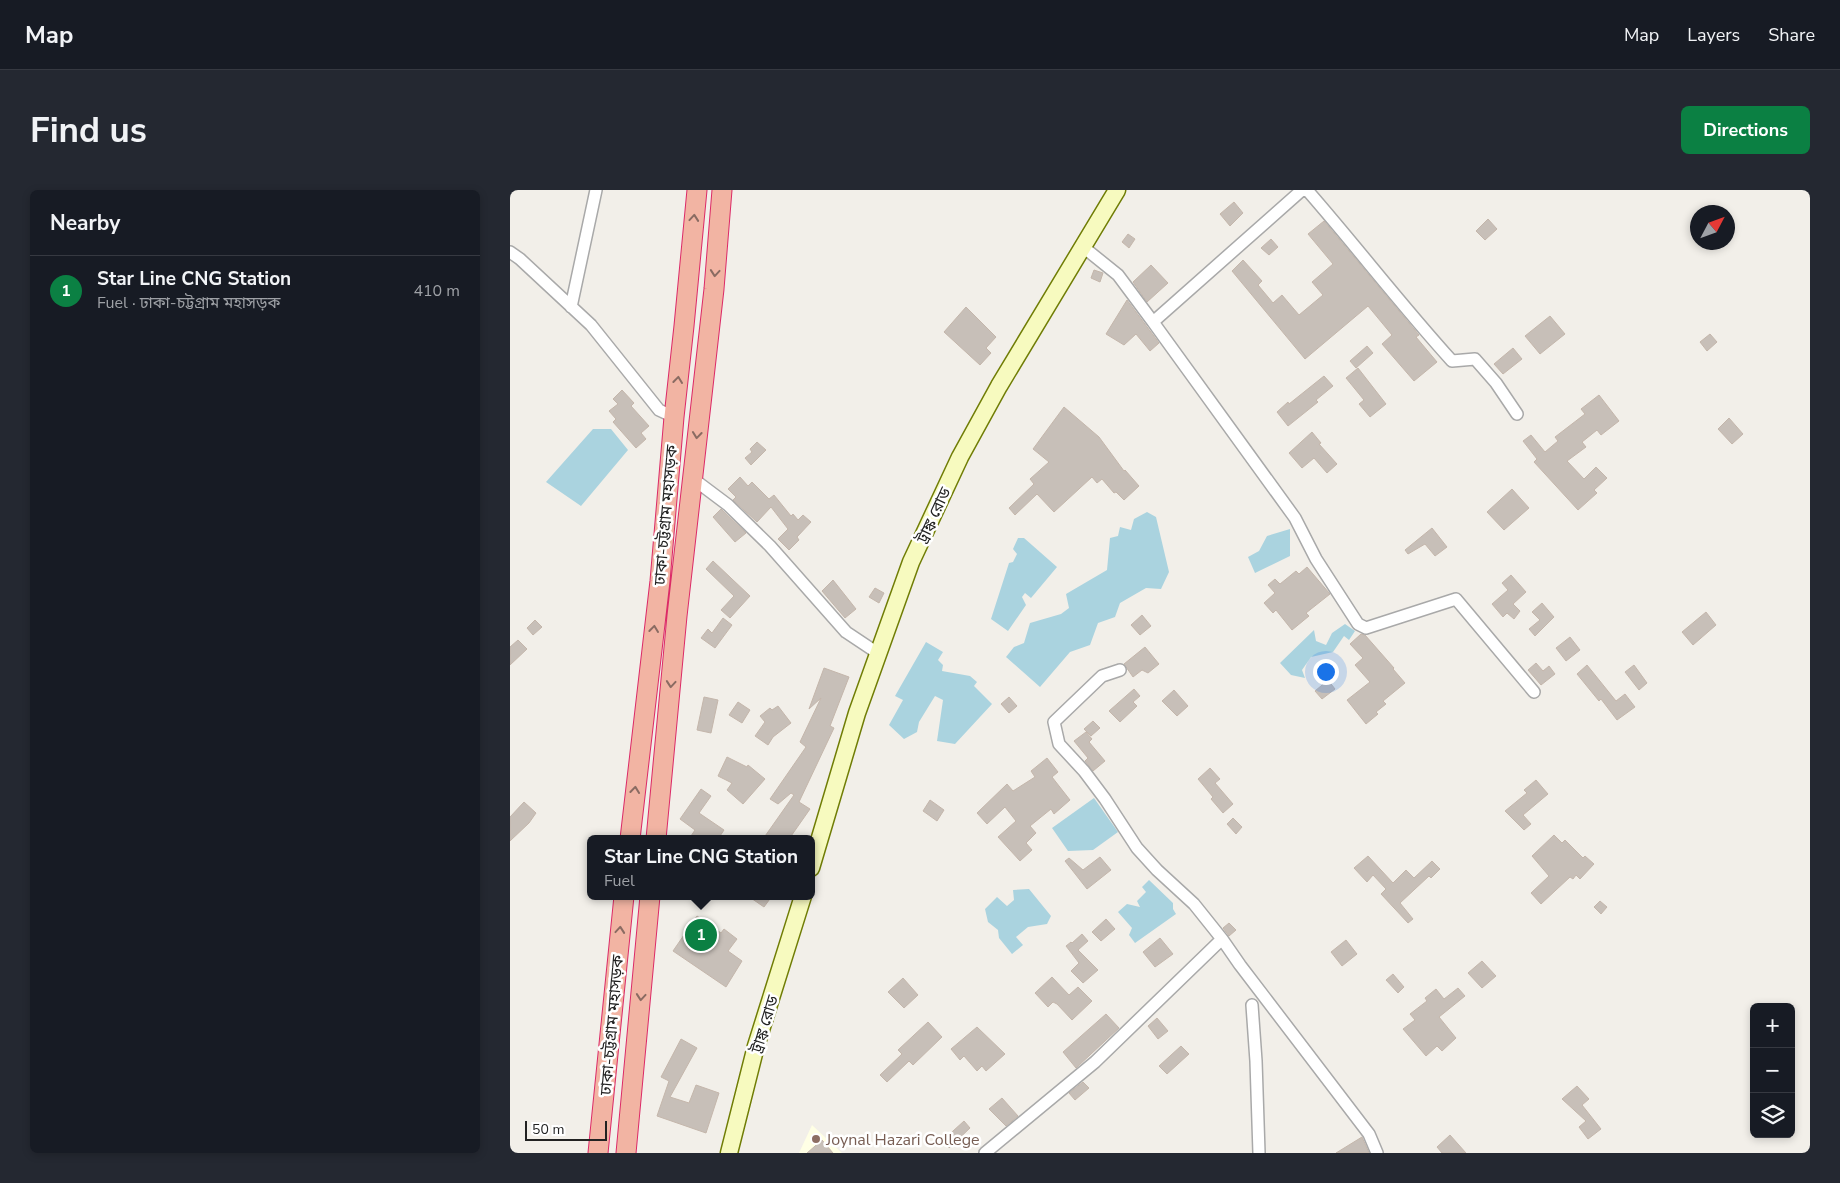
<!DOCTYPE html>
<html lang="en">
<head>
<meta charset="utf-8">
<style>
	body { margin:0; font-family:"Nunito Sans","Noto Sans Bengali",sans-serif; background:#242831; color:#f1f3f6 }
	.controls { position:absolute; right:15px; bottom:15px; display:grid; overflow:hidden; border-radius:8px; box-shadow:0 2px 8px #0003 }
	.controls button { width:45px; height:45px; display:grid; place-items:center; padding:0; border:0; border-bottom:1px solid #363941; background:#171b24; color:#f1f3f6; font:25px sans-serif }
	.compass { position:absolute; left:1180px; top:15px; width:45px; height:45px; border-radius:50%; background:#171b24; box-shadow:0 2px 8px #0003; rotate:49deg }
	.scale { position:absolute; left:15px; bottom:12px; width:82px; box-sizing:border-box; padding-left:5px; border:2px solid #222; border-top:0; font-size:14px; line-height:18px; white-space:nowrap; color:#222; -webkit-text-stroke:4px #fff; paint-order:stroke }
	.you { position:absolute; left:815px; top:481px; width:18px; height:18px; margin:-12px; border:4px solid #fff; border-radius:50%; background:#1a73e8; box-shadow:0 0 0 8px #1a73e833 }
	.badge { display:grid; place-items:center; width:32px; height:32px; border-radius:50%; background:#0b8043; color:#fff; font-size:16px; font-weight:700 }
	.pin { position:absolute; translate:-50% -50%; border:2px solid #fff; box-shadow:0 1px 5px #0006 }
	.popup { position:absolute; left:77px; top:645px; width:228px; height:65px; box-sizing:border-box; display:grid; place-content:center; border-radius:8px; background:#171b24; filter:drop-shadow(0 1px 4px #0005); font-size:16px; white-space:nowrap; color:#9ea1a6 }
	.popup b { font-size:19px; color:#f1f3f6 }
	.popup::after { content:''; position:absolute; left:50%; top:100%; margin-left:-10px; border:10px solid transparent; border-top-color:#171b24 }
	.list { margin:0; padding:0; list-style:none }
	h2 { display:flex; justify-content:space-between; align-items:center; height:65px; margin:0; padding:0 20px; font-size:21px }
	h2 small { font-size:16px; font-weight:400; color:#9ea1a6 }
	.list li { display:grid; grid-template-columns:32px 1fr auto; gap:15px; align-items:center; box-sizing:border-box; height:70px; padding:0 20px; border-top:1px solid #363941 }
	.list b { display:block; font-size:19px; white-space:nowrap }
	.list p { margin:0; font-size:16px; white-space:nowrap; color:#9ea1a6 }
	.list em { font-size:16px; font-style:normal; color:#9ea1a6 }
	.icon { flex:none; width:28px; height:28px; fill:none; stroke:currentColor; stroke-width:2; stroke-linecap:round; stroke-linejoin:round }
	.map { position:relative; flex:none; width:1300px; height:963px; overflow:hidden; border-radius:8px }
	header { display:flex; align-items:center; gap:30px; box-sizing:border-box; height:70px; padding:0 25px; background:#171b24; border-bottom:1px solid #363941 }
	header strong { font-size:24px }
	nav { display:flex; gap:28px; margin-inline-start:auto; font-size:18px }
	.intro { display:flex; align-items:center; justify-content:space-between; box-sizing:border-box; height:120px; padding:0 30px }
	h1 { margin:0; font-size:35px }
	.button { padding:12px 22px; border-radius:8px; background:#0b8043; color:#fff; font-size:18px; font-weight:700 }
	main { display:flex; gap:30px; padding:0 30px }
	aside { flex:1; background:#171b24; border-radius:8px; box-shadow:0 2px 8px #0003 }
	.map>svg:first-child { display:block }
</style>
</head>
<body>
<header>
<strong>Map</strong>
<nav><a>Map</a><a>Layers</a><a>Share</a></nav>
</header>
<div class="intro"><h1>Find us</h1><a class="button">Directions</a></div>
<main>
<aside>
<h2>Nearby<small></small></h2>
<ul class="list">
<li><span class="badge">1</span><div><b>Star Line CNG Station</b><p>Fuel · ঢাকা-চট্টগ্রাম মহাসড়ক</p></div><em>410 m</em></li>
</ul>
</aside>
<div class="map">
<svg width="1300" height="963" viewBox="0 0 1300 963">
	<rect width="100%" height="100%" fill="#f2efe9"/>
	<!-- education -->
	<path fill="#ffffe5" d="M302,935l30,28h-43z"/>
	<!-- water -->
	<path fill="#aad3df" d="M83,239h18l17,21 -47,56 -35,-24z
		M637,322l9,5 13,55 -8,17 -15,-1 -26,15 -5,14 -17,6 -8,22 -20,7 -30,35 -34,-30 8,-10 10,-4 6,-20 31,-9 8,-6 -3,-14 41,-24 3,-32 8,-2 2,-9 11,3 3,-11z
		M780,339v27l-35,17 -7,-16 11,-6 8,-15z
		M508,348h6l33,29 -26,31 -6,-5 -3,4 4,8 -18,26 -17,-12 18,-56 4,-1 4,-8 -4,-5z
		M835,434l10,7 -6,9 -5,-4 -11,16 -22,5 -9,13 3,8 -14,-3 -11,-12 34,-33 2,11 10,4 6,-12z
		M416,452l17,10 -5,8 5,5 -1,6 28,5 7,6 -3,4 18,18 -37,40 -18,-3 6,-41 -8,-4 -16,26 -2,10 -13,7 -15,-14 14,-25 -8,-4z
		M584,608l24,34 -25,18 -25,1 -16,-23z
		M639,690l24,23v6l3,5 -41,29 -6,-8 3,-7 -14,-16 9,-8 13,3 -3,-6 9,-9 -4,-5z
		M519,699l22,27 -4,8 -19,3 -12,10 7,8 -11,9 -13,-16 -1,-8 -10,-8 -3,-13 12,-12 10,9 7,-6 -1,-10z"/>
	<!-- building -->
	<path fill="#c7bfb8" stroke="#c4b6ab" d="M724,12l9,11 -13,13 -10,-12z
		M978,29l9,10 -12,11 -9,-9z
		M814,31l95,114 -3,2 21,25 -23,19 -32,-37 10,-9 -24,-29 -63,53 -73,-88 11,-11 19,21 -4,4 15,18 9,-8 17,20 24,-20 -11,-13 21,-18 -25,-30z
		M618,44l7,5 -6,9 -7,-6z
		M761,49l7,8 -9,8 -8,-7z
		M641,75l17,18 -21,19 -14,-20z
		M584,80l9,3 -3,9 -9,-4z
		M617,110l32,43 -9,8 -14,-17 -12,11 -18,-11z
		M456,117l30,30 -10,11 5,5 -11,12 -36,-33z
		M1040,126l15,18 -25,20 -15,-18z
		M1200,144l7,8 -10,9 -7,-9z
		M857,156l6,7 -17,15 -6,-7z
		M1003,158l9,11 -19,15 -9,-10z
		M848,178l28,36 -16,13 -11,-13 5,-4 -18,-22z
		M814,186l9,10 -17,14 2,2 -30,24 -11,-14 11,-10 1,2z
		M112,200l12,13 -3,3 18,20 -8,7 5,6 -10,9 -23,-26 3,-3 -7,-8 9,-7 -5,-5z
		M1089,205l20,26 -18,14 -4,-5 -15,12 4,5 -19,14 17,18 12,-12 11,11 -13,12 3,3 -19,17 -44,-48 3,-3 -14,-18 8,-6 14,17 13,-11 -3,-4 30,-23 -4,-5z
		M554,217l35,30 25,34 1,-1 14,16 -15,14 -8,-8 -2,1 -12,-14 -5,4 -5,-6 -38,35 -17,-18 -22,21 -6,-7 25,-24 -4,-5 19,-17 -16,-13z
		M1219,228l14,16 -11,10 -14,-15z
		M802,242l9,11 -2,1 18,20 -10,9 -13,-15 -12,10 -13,-15z
		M247,252l9,8 -15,15 -6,-7 7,-6 -2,-3z
		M230,287l8,9 4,-4 17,17 5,-4 17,21 2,-2 5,6 5,-5 8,7 -14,15 2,3 -10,10 -11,-11 10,-10 -17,-22 -14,15 -24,-22 3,-3 -8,-8z
		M1002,299l17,19 -25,22 -17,-18z
		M211,319l25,24 -11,9 -22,-25z
		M922,338l15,19 -12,9 -10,-12 -17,10 -3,-4z
		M203,371l37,35 -20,22 -9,-8 13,-14 -28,-27z
		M797,377l23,27 -24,19 3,3 -17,14 -16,-20 -3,3 -9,-10 11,-10 -7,-8 7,-6 5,5 16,-13 3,3z
		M1001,385l15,17 -13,12 7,7 -6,8 -7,-6 -4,4 -11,-13 16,-14 -6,-7z
		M323,390l23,29 -11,9 -23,-27z
		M365,398l9,5 -5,10 -10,-6z
		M1032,413l12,14 -19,19 -6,-7 11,-9 -8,-8z
		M1196,422l10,13 -23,20 -11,-13z
		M632,425l9,11 -11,9 -9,-10z
		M213,428l9,7 -17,23 -14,-10 7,-9 4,4z
		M25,430l7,7 -9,8 -6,-7z
		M851,444l4,1 29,33 -1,1 12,14 -22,18 3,3 -10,8 2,2 -12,10 -19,-24 23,-18 -15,-17 8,-7 -13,-14z
		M1060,447l10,13 -14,11 -10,-13z
		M8,450l9,9 -17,16v-18z
		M635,457l14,17 -11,9 -6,-3 -9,7 -9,-13z
		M1026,473l7,8 6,-5 6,8 -14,11 -13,-15z
		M1077,475l29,36 9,-7 10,13 -18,13 -16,-21 -2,2 -22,-27z
		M1124,475l13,18 -8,7 -14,-18z
		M314,478l25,9 -19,49 4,2 -35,74 11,7 -21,30h-26l31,-44 -3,-2 -13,11 -8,-5 36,-52 -6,-5 21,-44 -12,11z
		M818,490l7,9 -13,10 -7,-8z
		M624,499l6,7 -7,6 4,4 -17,16 -11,-11z
		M664,500l14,16 -11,10 -15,-15z
		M194,507l14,3 -7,33 -14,-3z
		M499,507l8,9 -8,7 -8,-9z
		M228,512l12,8 -8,13 -13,-8z
		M268,516l13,17 -18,14 -5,8 -13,-9 10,-14 -5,-6 10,-8 2,2z
		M583,531l7,7 -9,8 -7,-7z
		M576,542l6,7 -3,3 16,19 -12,10 -8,-10 3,-3 -14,-17z
		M217,567l20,10 1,-2 17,14 -22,25 -16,-14 5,-7 -14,-7z
		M537,568l11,14 -6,5 18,23 -16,14 -3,-5 -21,17 6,7 -10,10 6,7 -12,11 -22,-24 18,-16 -11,-14 -18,17 -10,-11 30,-29 6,7 22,-14 -4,-6z
		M700,578l10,11 -5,4 18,21 -10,9 -12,-14 2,-2 -15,-18z
		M1026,590l12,14 -25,21 8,9 -7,6 -19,-19 22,-18 -3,-3z
		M191,599l10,7 -12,17 25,17 -6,9h-29l6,-9 -15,-11z
		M420,610l14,10 -7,11 -14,-10z
		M14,612l12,11 -7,10 -19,18v-24z
		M723,628l9,9 -6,7 -9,-10z
		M1044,645l8,8 3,-3 18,18 2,-2 9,8 -14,15 -4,-4 -3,4 -3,-2 -29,27 -10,-11 18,-17 -17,-20z
		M858,666l25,27 13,-13 8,8 18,-17 8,8 -9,9 -2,-2 -29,27 13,16 -5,4 -27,-29 5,-5 -13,-14 -6,7 -13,-14z
		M590,667l11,13 -24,19 -22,-28 4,-3 14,12z
		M238,706h24l-8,11z
		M1090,711l7,6 -6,7 -7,-7z
		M187,726l24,17 3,-4 13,10 -9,12 14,10 -16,26 -53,-36z
		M596,729l9,10 -14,12 -9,-9z
		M719,733l7,7 -7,6 -6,-8z
		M572,744l6,7 -10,9 20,20 -15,13 -12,-12 8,-8 -13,-17 5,-4 1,1z
		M650,748l13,16 -18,13 -12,-15z
		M836,750l11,14 -15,12 -11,-14z
		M972,771l14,15 -14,12 -14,-15z
		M883,784l11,13 -6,6 -12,-13z
		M542,787l17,18 9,-8 14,14 -20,19 -15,-16 -4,-2 -5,5 -13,-14z
		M393,788l15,17 -14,13 -16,-16z
		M948,798l7,8 -26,21 17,21 -14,13 -5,-5 -11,10 -23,-27 12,-9 -5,-6 17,-13 -2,-3 11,-9 8,10z
		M596,824l13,14 -43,40 -13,-16z
		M647,828l11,13 -10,8 -10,-13z
		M418,832l14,15 -29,28 -4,-4 -22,21 -7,-7 22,-21 -4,-4z
		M467,837l28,27 -19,17 -4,-5 -5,5 -13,-15 -4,4 -9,-11z
		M171,849l16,9 -27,49 19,6 7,-18 23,8 -13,40 -49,-17 12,-35 -8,-4z
		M671,856l8,8 -22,20 -8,-8z
		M573,892l6,6 -14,12 -6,-7z
		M1067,896l12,13 -7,6 19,24 -13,10 -9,-12 7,-6 -24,-22z
		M492,908l16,18 -12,10 -17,-17z
		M454,931l6,7 -21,20 -7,-7z
		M940,945l16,18h-24l-5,-6z
		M852,947l7,16h-33z
		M312,950l11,13h-26z"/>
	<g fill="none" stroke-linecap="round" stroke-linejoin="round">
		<!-- minor casing -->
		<g stroke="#a9a9a9" stroke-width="14">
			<path id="minor" d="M797,0c49,56 95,116 145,171l23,-2 21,24 21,31
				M572,56l36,29 35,47 149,-132
				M0,62l10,7 71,66 68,85 15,7
				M61,117l25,-117
				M643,132l142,196 21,41 42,65 8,4 90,-29 78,93
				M182,288l36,27 42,41 76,86 33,22
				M610,480l-18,6 -48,46 5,22 25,27 21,28 32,49 20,22 37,34 28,35 18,26 129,169 8,19
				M742,815l4,56 3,92
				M475,963l110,-91 127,-123"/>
		</g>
		<!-- secondary casing -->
		<g stroke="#707d05" stroke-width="19">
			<path id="secondary" d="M301,678l46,-155 54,-151 49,-105 39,-71 118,-196
				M219,963l27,-107 47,-150"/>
		</g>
		<!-- trunk casing -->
		<g stroke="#dc2a67" stroke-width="21">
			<path id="trunk" d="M120,649l30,-258 14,-164 10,-91 13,-136
				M146,649l21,-223 37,-327 8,-99
				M88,963l26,-257
				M116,963l24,-257"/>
		</g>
		<!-- minor -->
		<use href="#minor" stroke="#fff" stroke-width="11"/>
		<!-- secondary -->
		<use href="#secondary" stroke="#f7fabf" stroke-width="16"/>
		<!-- trunk -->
		<use href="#trunk" stroke="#f2b4a3" stroke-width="19"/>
	</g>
	<!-- one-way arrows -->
	<defs><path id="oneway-chevron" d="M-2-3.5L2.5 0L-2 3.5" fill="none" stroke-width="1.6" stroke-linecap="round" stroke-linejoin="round" transform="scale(1.25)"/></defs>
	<g stroke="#8a6b62">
		<use href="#oneway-chevron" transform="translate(184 28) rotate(-85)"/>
		<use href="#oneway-chevron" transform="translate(205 83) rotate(95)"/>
		<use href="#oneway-chevron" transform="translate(168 190) rotate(-83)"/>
		<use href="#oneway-chevron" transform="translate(187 245) rotate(96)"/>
		<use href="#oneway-chevron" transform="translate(144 439) rotate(-83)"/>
		<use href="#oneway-chevron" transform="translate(161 494) rotate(95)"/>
		<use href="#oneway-chevron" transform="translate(125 600) rotate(-84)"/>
		<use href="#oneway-chevron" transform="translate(110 740) rotate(-85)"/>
		<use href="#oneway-chevron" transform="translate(131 807) rotate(95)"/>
	</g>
	<!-- markers -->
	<circle fill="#8d6e63" stroke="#fff" stroke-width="2" cx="306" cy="949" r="5"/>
	<g text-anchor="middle" stroke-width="5" stroke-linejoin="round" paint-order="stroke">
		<!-- street labels -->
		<g font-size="16" fill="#222" stroke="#fff">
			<text transform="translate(155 325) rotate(-85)" y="6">ঢাকা-চট্টগ্রাম মহাসড়ক</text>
			<text transform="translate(423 325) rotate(-65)" y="6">ট্রাঙ্ক রোড</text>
			<text transform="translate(254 834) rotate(-73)" y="6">ট্রাঙ্ক রোড</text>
			<text transform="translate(101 835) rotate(-85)" y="6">ঢাকা-চট্টগ্রাম মহাসড়ক</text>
		</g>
		<!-- education labels -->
		<g font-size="16" fill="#785e54" stroke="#fff" text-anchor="start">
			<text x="316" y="955">Joynal Hazari College</text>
		</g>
	</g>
</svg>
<div class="controls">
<button>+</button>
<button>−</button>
<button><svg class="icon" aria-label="layers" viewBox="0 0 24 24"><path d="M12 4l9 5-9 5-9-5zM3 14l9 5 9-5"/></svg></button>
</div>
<svg class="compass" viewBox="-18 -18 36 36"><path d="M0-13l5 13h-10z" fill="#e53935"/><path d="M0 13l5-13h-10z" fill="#9ea1a6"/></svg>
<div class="scale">50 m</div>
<div class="you"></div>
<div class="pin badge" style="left:191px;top:745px">1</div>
<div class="popup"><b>Star Line CNG Station</b>Fuel</div>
</div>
</main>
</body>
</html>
